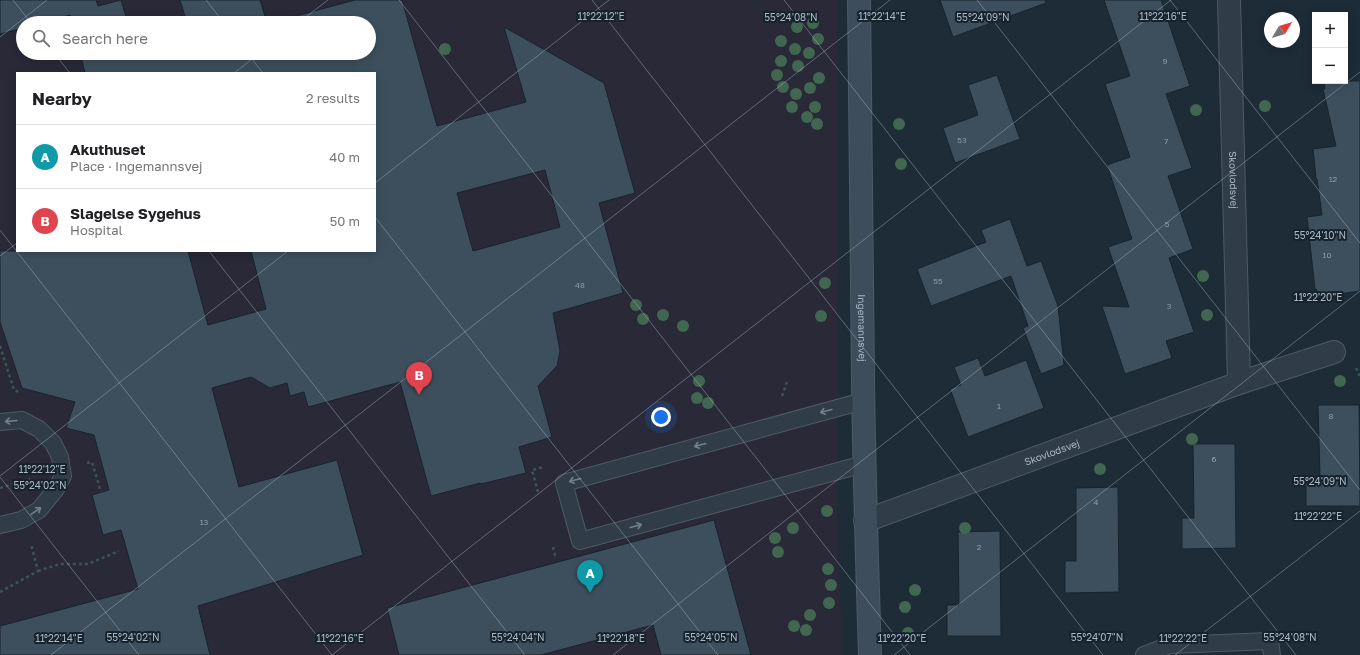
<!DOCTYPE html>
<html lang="en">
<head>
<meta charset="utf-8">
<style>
	body { margin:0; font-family:"Golos Text",sans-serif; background:#f6f6f6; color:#202124 }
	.controls { position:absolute; right:12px; top:12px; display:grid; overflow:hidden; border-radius:0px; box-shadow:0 2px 10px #0003 }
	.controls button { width:36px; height:36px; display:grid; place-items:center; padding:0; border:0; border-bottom:1px solid #e0e0e0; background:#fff; color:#202124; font:20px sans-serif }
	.compass { position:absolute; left:1264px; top:12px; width:36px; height:36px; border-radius:50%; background:#fff; box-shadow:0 2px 10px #0003; rotate:52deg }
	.you { position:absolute; left:661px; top:417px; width:14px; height:14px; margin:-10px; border:3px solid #fff; border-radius:50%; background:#1a73e8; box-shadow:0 0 0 6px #1a73e833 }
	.badge { display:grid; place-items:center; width:26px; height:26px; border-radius:50%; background:#b45309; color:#fff; font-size:13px; font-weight:700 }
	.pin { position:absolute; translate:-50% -33px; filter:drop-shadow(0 1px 2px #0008) }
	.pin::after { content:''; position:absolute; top:21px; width:14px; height:12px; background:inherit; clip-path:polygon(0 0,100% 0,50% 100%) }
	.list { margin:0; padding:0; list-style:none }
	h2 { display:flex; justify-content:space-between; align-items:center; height:52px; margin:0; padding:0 16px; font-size:17px }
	h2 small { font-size:13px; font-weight:400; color:#757577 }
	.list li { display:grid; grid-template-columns:26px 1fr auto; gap:12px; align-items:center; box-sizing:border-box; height:64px; padding:0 16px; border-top:1px solid #e0e0e0 }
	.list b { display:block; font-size:15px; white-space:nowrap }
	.list p { margin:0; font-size:13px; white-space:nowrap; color:#757577 }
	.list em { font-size:13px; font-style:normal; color:#757577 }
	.icon { flex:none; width:22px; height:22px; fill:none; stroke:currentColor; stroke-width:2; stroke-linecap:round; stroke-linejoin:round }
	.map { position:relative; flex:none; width:1360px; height:655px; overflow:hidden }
	.search { position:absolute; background:#fff; box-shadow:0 2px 10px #0003; left:16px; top:16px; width:360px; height:44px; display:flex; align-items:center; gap:10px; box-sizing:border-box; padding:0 14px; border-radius:22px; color:#757577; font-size:15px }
	.panel { position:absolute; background:#fff; box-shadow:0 2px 10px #0003; left:16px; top:72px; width:360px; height:180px; border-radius:0px }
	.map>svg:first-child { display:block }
</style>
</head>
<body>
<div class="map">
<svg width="1360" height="655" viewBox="0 0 1360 655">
	<rect width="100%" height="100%" fill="#1d2c37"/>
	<!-- medical -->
	<path fill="#292938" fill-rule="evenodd" d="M0,0h837l1,539 5,116h-843zM23,23h346v30h-346zM17,73h358v178h-358z"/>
	<!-- building -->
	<path fill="#3d4f5d" stroke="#18242e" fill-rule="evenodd" d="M0,0h96l2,6 23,-6 7,23h-56l-2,-8 -29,8h-18v5l-23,6z
		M180,0h80l7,23h-80z
		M355,0h47l35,126 89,-24 -22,-75 100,56 31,110 -36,10 24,90 -70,20 7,38 -3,15 -19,20 14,51 -33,10 7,26 -45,11 -1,-1 -49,13 -31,-114 -92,25 -4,-15 -14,4 -3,-13 -17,5 -19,-11 -39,11 27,99 98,-27 26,95 -165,51 12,49h-210v-29l138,-37 -17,-59 -18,5 -11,-40 17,-5 -15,-55 -28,-7 9,-26 -53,-14 -22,-66v-71h188l20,74 58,-16 -15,-58h124v-178h-290l-5,-20h56l1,6 22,-6h210v-30h-99zM545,170l15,57 -87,24 -16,-58z
		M940,0h105l1,3 -93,34z
		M1104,0h57l29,86 -24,8 26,74 -24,8 25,73 -24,9 25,74 -28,9 6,17 -47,16 -23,-68 27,1 -21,-60 24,-8 -25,-74 23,-8 -25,-73 25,-8z
		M997,75l23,64 -65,24 -12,-35 35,-13 -10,-30z
		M1324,81h36v210l-42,6 -1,-7 -2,-1 -8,-72 15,-2 -5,-36 -1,-1 -3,-29 23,-3 -13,-57h2z
		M1010,219l17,47 14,-5 17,45 6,59 -23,9 -18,-46 5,-2 -17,-50 -80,30 -14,-37 69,-27 -5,-12z
		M978,358l7,18 41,-16 18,48 -76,29 -18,-48 11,-4 -7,-18z
		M1318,405h41l1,101h-54v-28l14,-1z
		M1193,444h42l1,104 -54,1v-31h12z
		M1118,487l1,105 -54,1v-32h11v-73z
		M714,520l37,135h-90l-8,-30 -112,30h-142l-12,-47z
		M1000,531l1,105h-54v-31h12l-1,-73z"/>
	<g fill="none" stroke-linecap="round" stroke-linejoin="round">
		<!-- lane casing -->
		<g stroke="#4e5b66" stroke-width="18">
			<path id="lane" d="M863,401l-299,82 16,58 284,-77
				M0,422l22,-2 17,9 14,14 7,14 3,19 -7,13 -17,21 -18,10 -21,5
				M1144,655l26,-10 100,-4 2,14"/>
		</g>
		<!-- street casing -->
		<g stroke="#4e5b66" stroke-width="24">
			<g id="street">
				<path id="s1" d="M1229,0l10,383"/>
				<path id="s2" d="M865,521l374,-138 95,-31"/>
			</g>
		</g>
		<!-- secondary casing -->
		<g stroke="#4e5b66" stroke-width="24">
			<g id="secondary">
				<path id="s3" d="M859,0c2,126 2,252 4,379 1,92 4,184 7,276"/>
			</g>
		</g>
		<!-- path -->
		<path stroke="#3c5555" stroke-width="2.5" stroke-dasharray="3 3" stroke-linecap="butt" d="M0,346l14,44 7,3
			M1356,368l4,8
			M782,396l5,-14
			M87,463l5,-1 9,30
			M0,488l30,-9
			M538,492l-6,-22 12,-3
			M553,547l2,8 3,-1
			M38,571l22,-7h28l31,-13
			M0,592l38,-21 -7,-27"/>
		<!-- lane -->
		<use href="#lane" stroke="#303d48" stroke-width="16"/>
		<!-- street -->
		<use href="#street" stroke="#303d48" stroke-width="22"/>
		<!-- secondary -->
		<use href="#secondary" stroke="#3e4d5b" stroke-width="22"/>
	</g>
	<!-- trees -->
	<g fill="#426750">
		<circle cx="813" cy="23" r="6"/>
		<circle cx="797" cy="27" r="6"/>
		<circle cx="818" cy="39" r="6"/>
		<circle cx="781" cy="41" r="6"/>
		<circle cx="445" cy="49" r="6"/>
		<circle cx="795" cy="49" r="6"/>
		<circle cx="809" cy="53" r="6"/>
		<circle cx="781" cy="61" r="6"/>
		<circle cx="798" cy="66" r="6"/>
		<circle cx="777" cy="75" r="6"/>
		<circle cx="819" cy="78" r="6"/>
		<circle cx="783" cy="87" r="6"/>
		<circle cx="810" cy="88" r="6"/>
		<circle cx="796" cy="94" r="6"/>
		<circle cx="1265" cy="106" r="6"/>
		<circle cx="792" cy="107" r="6"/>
		<circle cx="815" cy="107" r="6"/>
		<circle cx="1196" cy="110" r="6"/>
		<circle cx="807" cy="117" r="6"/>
		<circle cx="817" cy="124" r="6"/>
		<circle cx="899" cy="124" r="6"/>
		<circle cx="901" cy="164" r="6"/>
		<circle cx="1203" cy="276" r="6"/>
		<circle cx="825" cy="283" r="6"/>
		<circle cx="636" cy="305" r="6"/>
		<circle cx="663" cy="315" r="6"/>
		<circle cx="1207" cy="315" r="6"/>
		<circle cx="821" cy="316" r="6"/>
		<circle cx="643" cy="319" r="6"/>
		<circle cx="683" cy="326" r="6"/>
		<circle cx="699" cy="381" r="6"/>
		<circle cx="1340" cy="381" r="6"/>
		<circle cx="697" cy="398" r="6"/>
		<circle cx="708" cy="403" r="6"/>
		<circle cx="1192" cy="439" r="6"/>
		<circle cx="1100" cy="469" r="6"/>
		<circle cx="827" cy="511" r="6"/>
		<circle cx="793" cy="528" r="6"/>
		<circle cx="965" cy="528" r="6"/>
		<circle cx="775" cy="538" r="6"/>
		<circle cx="778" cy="552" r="6"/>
		<circle cx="828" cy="569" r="6"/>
		<circle cx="831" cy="585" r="6"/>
		<circle cx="915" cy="590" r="6"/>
		<circle cx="829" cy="603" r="6"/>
		<circle cx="905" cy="607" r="6"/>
		<circle cx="810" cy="615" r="6"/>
		<circle cx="794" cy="626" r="6"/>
		<circle cx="806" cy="630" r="6"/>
		<circle cx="908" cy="633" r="6"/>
	</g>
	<!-- one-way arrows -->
	<defs><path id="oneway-shaft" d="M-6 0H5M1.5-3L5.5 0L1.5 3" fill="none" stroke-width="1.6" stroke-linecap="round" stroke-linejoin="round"/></defs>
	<g stroke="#73818d">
		<use href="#oneway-shaft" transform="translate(826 411) rotate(165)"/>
		<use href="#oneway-shaft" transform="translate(11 421) rotate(175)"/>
		<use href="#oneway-shaft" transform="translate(700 445) rotate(165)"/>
		<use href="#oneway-shaft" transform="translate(575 480) rotate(165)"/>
		<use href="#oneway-shaft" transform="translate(36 511) rotate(-35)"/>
		<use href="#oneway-shaft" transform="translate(636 526) rotate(-15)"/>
	</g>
	<!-- ticks -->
	<path fill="none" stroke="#aab8c5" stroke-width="1" stroke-opacity="0.45" d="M13,0l18,23M206,0l18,23M399,0l511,655M592,0l511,655M784,0l512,655M977,0l383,490M1170,0l190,243M298,23l30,-23M0,37l47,-37M54,53l16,20M247,53l16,20M234,73l26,-20M375,183l234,-183M375,217l343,438M0,230l332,425M209,251l316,404M0,256l17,-13M0,476l288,-225M0,477l139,178M51,655l839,-655M332,655l839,-655M613,655l747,-583M894,655l466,-364M1175,655l185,-144"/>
	<g text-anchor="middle" stroke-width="4" stroke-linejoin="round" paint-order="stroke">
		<!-- number labels -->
		<g font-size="8" fill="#8f9eab">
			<text x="1165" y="64">9</text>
			<text x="962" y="143">53</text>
			<text x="1166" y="144">7</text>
			<text x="1333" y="182">12</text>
			<text x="1167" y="227">5</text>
			<text x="1327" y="258">10</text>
			<text x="938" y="284">55</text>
			<text x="580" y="288">48</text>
			<text x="1169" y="309">3</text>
			<text x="999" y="409">1</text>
			<text x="1331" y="419">8</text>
			<text x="1214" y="462">6</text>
			<text x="1096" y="505">4</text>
			<text x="204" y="525">13</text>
			<text x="979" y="550">2</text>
		</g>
		<!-- street labels -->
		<g font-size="10" fill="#aab8c5" stroke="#16222c">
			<text dy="4" stroke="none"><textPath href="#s1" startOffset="180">Skovlodsvej</textPath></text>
			<text dy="4" stroke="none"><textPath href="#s3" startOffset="328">Ingemannsvej</textPath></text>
			<text dy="4" stroke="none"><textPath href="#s2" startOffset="199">Skovlodsvej</textPath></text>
		</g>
	</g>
	<g font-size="10" text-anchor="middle" fill="#aab8c5" stroke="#16222c" stroke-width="4" stroke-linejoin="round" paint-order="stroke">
		<text x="601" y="20">11°22'12"E</text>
		<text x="882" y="20">11°22'14"E</text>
		<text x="1163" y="20">11°22'16"E</text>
		<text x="791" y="21">55°24'08"N</text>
		<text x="983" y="21">55°24'09"N</text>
		<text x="1320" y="239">55°24'10"N</text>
		<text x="1318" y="301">11°22'20"E</text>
		<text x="42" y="473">11°22'12"E</text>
		<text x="1320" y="485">55°24'09"N</text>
		<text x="40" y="489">55°24'02"N</text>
		<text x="1318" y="520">11°22'22"E</text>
		<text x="133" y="641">55°24'02"N</text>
		<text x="518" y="641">55°24'04"N</text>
		<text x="711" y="641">55°24'05"N</text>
		<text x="1097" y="641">55°24'07"N</text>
		<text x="1290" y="641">55°24'08"N</text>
		<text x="59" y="642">11°22'14"E</text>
		<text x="340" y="642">11°22'16"E</text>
		<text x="621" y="642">11°22'18"E</text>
		<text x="902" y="642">11°22'20"E</text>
		<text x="1183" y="642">11°22'22"E</text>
	</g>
</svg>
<div class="controls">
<button>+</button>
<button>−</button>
</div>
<svg class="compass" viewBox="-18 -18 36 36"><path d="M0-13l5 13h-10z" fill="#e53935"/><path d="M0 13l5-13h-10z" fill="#757577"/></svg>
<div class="you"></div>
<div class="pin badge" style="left:590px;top:593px;background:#0f9aa8">A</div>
<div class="pin badge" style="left:419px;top:395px;background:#e0444e">B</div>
<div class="search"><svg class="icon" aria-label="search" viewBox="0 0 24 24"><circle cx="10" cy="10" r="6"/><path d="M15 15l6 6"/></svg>Search here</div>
<section class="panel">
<h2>Nearby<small>2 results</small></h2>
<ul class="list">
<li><span class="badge" style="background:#0f9aa8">A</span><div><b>Akuthuset</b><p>Place · Ingemannsvej</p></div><em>40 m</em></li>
<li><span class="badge" style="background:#e0444e">B</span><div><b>Slagelse Sygehus</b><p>Hospital</p></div><em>50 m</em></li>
</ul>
</section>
</div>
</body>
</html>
